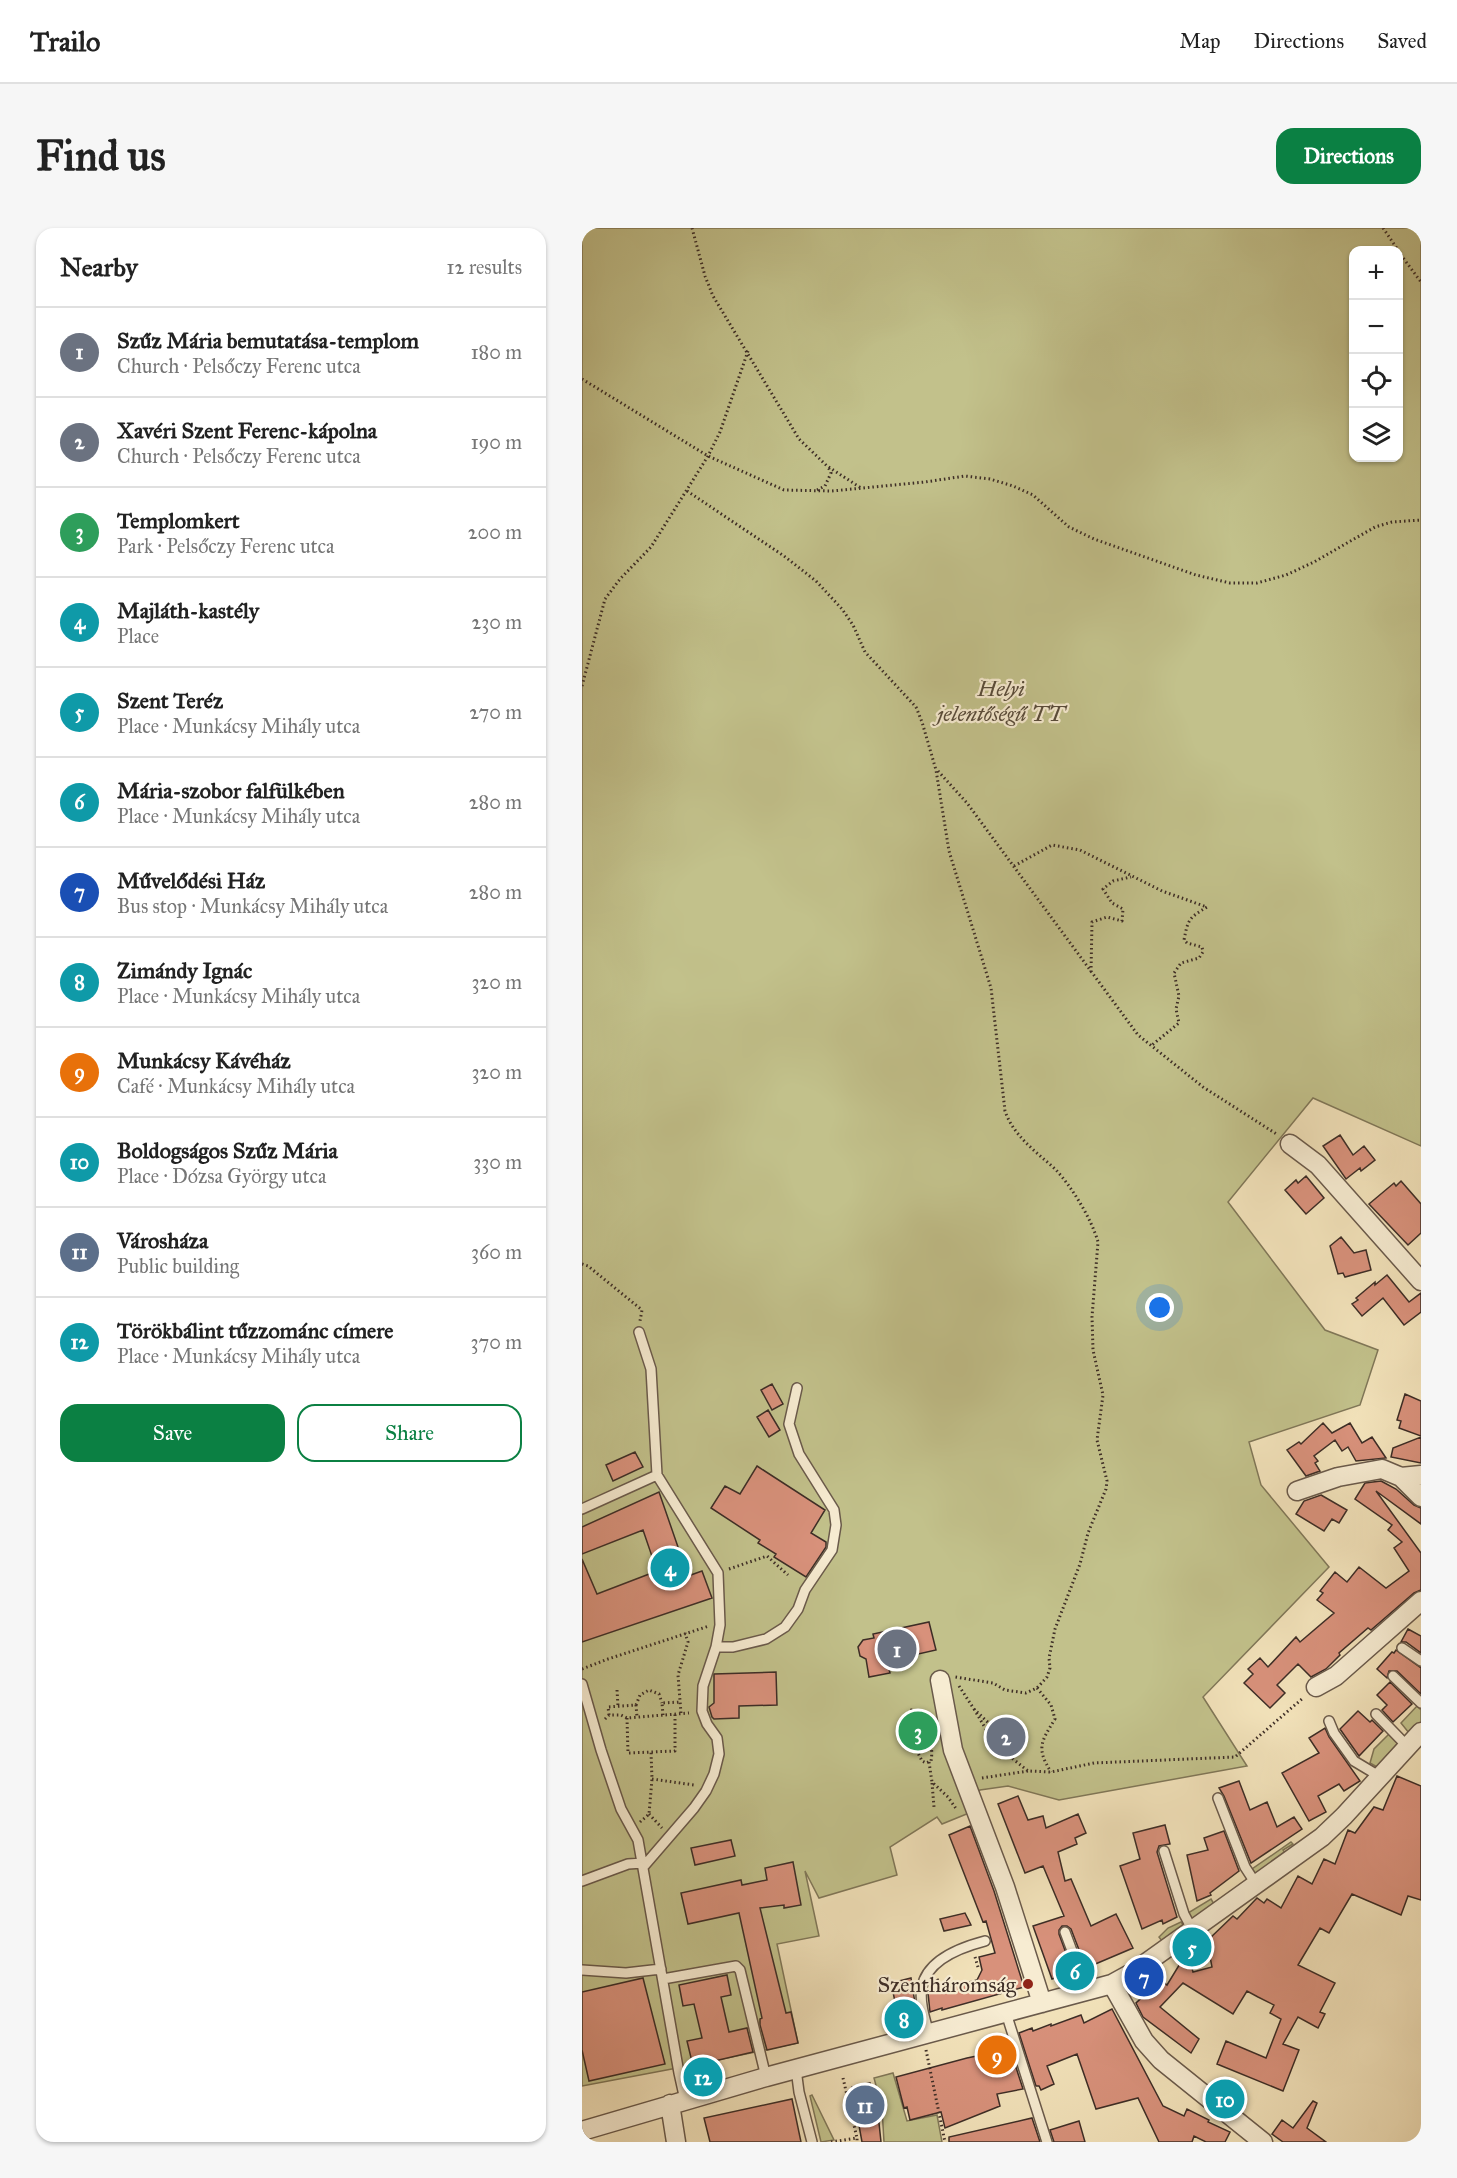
<!DOCTYPE html>
<html lang="en">
<head>
<meta charset="utf-8">
<style>
	body { margin:0; font-family:"IM FELL Great Primer",serif; background:#f6f6f6; color:#222 }
	.controls { position:absolute; right:18px; top:18px; display:grid; overflow:hidden; border-radius:12px; box-shadow:0 2px 4px #0004 }
	.controls button { width:54px; height:54px; display:grid; place-items:center; padding:0; border:0; border-bottom:2px solid #e0e0e0; background:#fff; color:#222; font:30px sans-serif }
	.you { position:absolute; left:578px; top:1080px; width:21px; height:21px; margin:-15px; border:4px solid #fff; border-radius:50%; background:#1a73e8; box-shadow:0 0 0 9px #1a73e833 }
	.badge { display:grid; place-items:center; width:39px; height:39px; border-radius:50%; background:#0b8043; color:#fff; font-size:20px; font-weight:700 }
	.pin { position:absolute; translate:-50% -50%; border:3px solid #fff; box-shadow:0 2px 6px #0006 }
	.list { margin:0; padding:0; list-style:none }
	h2 { display:flex; justify-content:space-between; align-items:center; height:78px; margin:0; padding:0 24px; font-size:26px }
	h2 small { font-size:20px; font-weight:400; color:#767676 }
	.list li { display:grid; grid-template-columns:39px 1fr auto; gap:18px; align-items:center; box-sizing:border-box; height:90px; padding:0 24px; border-top:2px solid #e0e0e0 }
	.list b { display:block; font-size:22px; white-space:nowrap }
	.list p { margin:0; font-size:20px; white-space:nowrap; color:#767676 }
	.list em { font-size:20px; font-style:normal; color:#767676 }
	.actions { display:flex; gap:12px; padding:18px 24px }
	.actions a { flex:1; padding:14px 0; border:2px solid #0b8043; border-radius:18px; text-align:center; font-size:21px; color:#0b8043 }
	.actions .main { background:#0b8043; color:#fff }
	.icon { flex:none; width:33px; height:33px; fill:none; stroke:currentColor; stroke-width:2; stroke-linecap:round; stroke-linejoin:round }
	.map { position:relative; flex:none; width:839px; height:1914px; overflow:hidden; border-radius:18px }
	header { display:flex; align-items:center; gap:36px; box-sizing:border-box; height:84px; padding:0 30px; background:#fff; border-bottom:2px solid #e0e0e0 }
	header strong { font-size:28px }
	nav { display:flex; gap:33px; margin-inline-start:auto; font-size:21px }
	.intro { display:flex; align-items:center; justify-content:space-between; box-sizing:border-box; height:144px; padding:0 36px }
	h1 { margin:0; font-size:42px }
	.button { padding:15px 27px; border-radius:18px; background:#0b8043; color:#fff; font-size:21px; font-weight:700 }
	main { display:flex; gap:36px; padding:0 36px }
	aside { flex:1; background:#fff; border-radius:18px; box-shadow:0 2px 4px #0004 }
	.map>svg:first-child { display:block }
</style>
</head>
<body>
<header>
<strong>Trailo</strong>
<nav><a>Map</a><a>Directions</a><a>Saved</a></nav>
</header>
<div class="intro"><h1>Find us</h1><a class="button">Directions</a></div>
<main>
<aside>
<h2>Nearby<small>12 results</small></h2>
<ul class="list">
<li><span class="badge" style="background:#6b7280">1</span><div><b>Szűz Mária bemutatása-templom</b><p>Church · Pelsőczy Ferenc utca</p></div><em>180 m</em></li>
<li><span class="badge" style="background:#6b7280">2</span><div><b>Xavéri Szent Ferenc-kápolna</b><p>Church · Pelsőczy Ferenc utca</p></div><em>190 m</em></li>
<li><span class="badge" style="background:#2e9e5b">3</span><div><b>Templomkert</b><p>Park · Pelsőczy Ferenc utca</p></div><em>200 m</em></li>
<li><span class="badge" style="background:#0f9aa8">4</span><div><b>Majláth-kastély</b><p>Place</p></div><em>230 m</em></li>
<li><span class="badge" style="background:#0f9aa8">5</span><div><b>Szent Teréz</b><p>Place · Munkácsy Mihály utca</p></div><em>270 m</em></li>
<li><span class="badge" style="background:#0f9aa8">6</span><div><b>Mária-szobor falfülkében</b><p>Place · Munkácsy Mihály utca</p></div><em>280 m</em></li>
<li><span class="badge" style="background:#1a4fb4">7</span><div><b>Művelődési Ház</b><p>Bus stop · Munkácsy Mihály utca</p></div><em>280 m</em></li>
<li><span class="badge" style="background:#0f9aa8">8</span><div><b>Zimándy Ignác</b><p>Place · Munkácsy Mihály utca</p></div><em>320 m</em></li>
<li><span class="badge" style="background:#e8710a">9</span><div><b>Munkácsy Kávéház</b><p>Café · Munkácsy Mihály utca</p></div><em>320 m</em></li>
<li><span class="badge" style="background:#0f9aa8">10</span><div><b>Boldogságos Szűz Mária</b><p>Place · Dózsa György utca</p></div><em>330 m</em></li>
<li><span class="badge" style="background:#5c6f8a">11</span><div><b>Városháza</b><p>Public building</p></div><em>360 m</em></li>
<li><span class="badge" style="background:#0f9aa8">12</span><div><b>Törökbálint tűzzománc címere</b><p>Place · Munkácsy Mihály utca</p></div><em>370 m</em></li>
</ul>
<div class="actions"><a class="main">Save</a><a>Share</a></div>
</aside>
<div class="map">
<svg width="839" height="1914" viewBox="0 0 839 1914">
	<rect width="100%" height="100%" fill="#f2e2ba"/>
	<filter id="stains"><feTurbulence type="fractalNoise" baseFrequency=".00333" numOctaves="4"/><feColorMatrix values="0 0 0 0 .2 0 0 0 0 .09 0 0 0 0 .02 0 0 0 .5 -.17"/></filter>
	<radialGradient id="worn" r=".72"><stop offset=".6" stop-color="#630" stop-opacity="0"/><stop offset="1" stop-color="#630" stop-opacity=".3"/></radialGradient>
	<!-- green -->
	<path fill="#c2c18b" stroke="#807758" stroke-width="1.5" fill-rule="evenodd" d="M0,0h839v918l-108,-48 -85,104 97,128 53,20 -18,55 -111,37 12,43 68,82 -126,130 44,69 -188,34 -51,-14 -28,4 -16,10 5,13 -27,11 -5,-7 -47,30 7,28 -78,23 -14,-27 14,65 -42,8 21,99 -105,22 -111,21zM772,22h44v208h-44z
		M835,1478l4,4v13l-12,10 -8,-10z
		M807,1506l9,9 -21,24 -7,-4 4,-14z
		M709,1614l2,2 -10,6 3,4 -30,20 -4,-5z
		M629,1671l3,5 -22,16 -4,-7z
		M599,1694l3,4 -22,15 -3,-4 9,-9z
		M311,1845l14,48 30,-6 5,27h-58l-2,-34 -8,-30z
		M230,1867l22,45 -13,2 -11,-46z"/>
	<!-- building -->
	<path fill="#d8917b" stroke="#3d2d26" stroke-width="1.5" d="M758,907l13,20 11,-9 11,14 -14,11 -1,-3 -14,11 -23,-33z
		M724,948l18,22 -18,16 -21,-24 11,-10 2,3z
		M819,953l20,23v29l-13,12 -39,-41 25,-21 2,3z
		M759,1009l13,16 12,-3 5,20 -26,7 -2,-4 -5,1 -8,-28z
		M805,1047l22,27 12,-9v19l-17,13 -21,-27 -21,18 -10,-12 6,-4 -2,-2 19,-16v3z
		M190,1156l11,20 -11,6 -11,-20z
		M823,1166l16,7v35l-22,-8 2,-7 -4,-1z
		M186,1182l12,20 -11,7 -12,-20z
		M741,1195l9,10 18,-10 12,20 10,-6 14,21 -30,3 -8,-14 -6,4 -7,-11 -21,16 4,5 -3,2 5,8 -14,5 -19,-26 12,-8 2,2z
		M839,1209v26l-30,-6 2,-9z
		M53,1224l8,15 -30,14 -7,-16z
		M175,1238l68,44 -14,23 15,9v5l-20,30 -32,-20 2,-3 -18,-11 2,-3 -49,-32 14,-22 15,8z
		M799,1253l15,8 18,16 7,3v16l-45,-33 45,62v37l-7,3 -43,37 -3,-2 -29,25 1,2 -14,14 -15,8 -13,-13 -21,21 8,8 -15,15 -26,-25 9,-9 -5,-5 12,-11 8,9 28,-30 4,5 34,-29 -17,-13 6,-7 -3,-2 15,-19 12,10 12,-15 27,21 23,-17 -15,-23 8,-6 -14,-12 4,-5 -37,-26 10,-16z
		M77,1264l29,84 14,-5 10,27 -130,44v-83l15,35 60,-23 -14,-41 -61,24v-27z
		M739,1267l26,15 -8,13 -7,-4 -8,12 -28,-17 8,-13z
		M347,1394l7,28 -49,11 3,12 -21,4 -3,-18 -6,-3 -2,-9 5,-7 11,-2 -1,-4z
		M826,1401l13,7v17l-15,-11h-5z
		M814,1422l25,18v26l-24,-23h-8l-2,7 -10,-9 15,-17 2,1z
		M194,1444l1,33 -38,1v12l-25,1 -2,-2 -3,-10 5,-4v-29z
		M808,1454l22,22 -19,18 -11,-12 5,-5 -10,-10z
		M776,1483l12,11 2,-2 11,11 -24,25 -19,-27z
		M422,1498l11,9 -8,10 -12,-9z
		M743,1500l4,9 31,44 -16,10 -5,-7 -21,12 8,16 -17,9 -27,-48 37,-20 -10,-15z
		M815,1548l24,10v114l-13,-4 -7,19 -49,-21 -23,39 -9,-5 -22,37 37,18 -15,29 5,2 -7,14 -20,-11 -15,27 16,6 -16,41 -66,-27 9,-23 40,17 15,-39 -11,-6 4,-8 -16,-8 -11,-6 -14,23 -50,-31 -23,24 39,32 -8,14 -48,-36 -7,-14 25,-23 6,5 14,-23 4,2 4,-7 4,15 19,-5 -5,-26 26,-25 4,3 20,-21 7,5 3,-4 14,9 17,-32 14,8 12,-25 11,5 13,-34 7,3 19,-26 9,3z
		M657,1553l11,29 17,-8 10,25 17,-10 8,12 -51,34 -27,-67 -5,-8z
		M436,1568l10,24 15,-4 3,12 32,-14 8,19 -11,5 2,6 -19,8 7,29 6,-2 20,47 25,-12 17,34 -47,20 -15,-39 -4,-3h-5l-3,4v4l14,38 -21,7 -19,-53 31,-10 -21,-50 -18,7 -27,-69z
		M583,1597l5,19 -11,2 -2,6 20,65 -14,7 -1,-4 -20,9 -22,-63 20,-7 -7,-26z
		M388,1598l24,65 30,96 -82,23v-2l-12,4 -2,-19 15,-6h7l27,-7 5,-10 -3,-13 16,-4 -9,-32 -3,1 -34,-87z
		M642,1603l15,40 -29,22 1,2 -14,6 -10,-46 21,-5 -4,-12z
		M149,1612l4,16 -40,9 -4,-17z
		M211,1634l8,43 -17,3v-3l-24,3 26,105 5,-1 7,31 -31,7 -7,-25v-6l2,-1 -23,-105 -51,11 -7,-31 60,-13 1,5 25,-5 -2,-12z
		M383,1685l6,12 -27,6 -4,-12z
		M145,1747l4,20 -10,2 8,35 18,-4 6,24 -60,14 -6,-25 15,-3 -8,-34 -11,2 -4,-21z
		M61,1750l22,86 -76,17 -7,-31v-58z
		M329,1750l6,38 -18,4 -8,-37z
		M530,1781l51,97 21,10 3,-7 22,11 -1,2 22,10 -5,10h-19l-12,-6 -2,6h-33l-21,-44 -42,11 -19,-55 -30,12 7,18 -13,6 -2,-4h-3l-17,-53 13,-5 1,3 18,-7v2l30,-11 3,8z
		M428,1821l13,40 -26,5 3,12 -55,22 -4,-16 -31,8 -3,-13 -3,1 -8,-31 71,-19z
		M288,1855l9,40 2,19h-19l-10,-55z
		M210,1871l9,43h-91l-6,-24z
		M731,1873l4,2 -10,25 19,14h-43l-11,-8 10,-14 11,8z
		M450,1890l8,24h-91v-5z
		M497,1893l6,21h-31l-4,-12z"/>
	<g fill="none" stroke-linecap="round" stroke-linejoin="round">
		<!-- lane casing -->
		<g stroke="#6a5a4b" stroke-width="12">
			<path id="lane" d="M57,1104l12,37 6,106
				M0,1281l75,-34 61,98 2,52 -4,22 -13,39 -1,25 5,13 10,14 2,16 -5,20 -8,17 -12,17 -50,58
				M134,1419h17l33,-8 19,-12 13,-18 7,-19 27,-40 4,-25 -2,-15 -35,-56 -10,-30 8,-36
				M820,1420l19,13
				M811,1448l28,27
				M0,1456l19,66 20,59 17,31 41,233 6,27
				M794,1486l31,32
				M747,1493l5,12 20,28 25,15
				M636,1570l27,69 11,17
				M582,1623l20,63 8,15
				M0,1653l46,-17 15,-1
				M483,1704l22,59
				M0,1742l44,3 35,-4
				M81,1751l73,-13 4,4 26,107
				M424,1785l41,129
				M347,1806c-4,-15 -10,-32 -7,-47 5,-27 40,-40 63,-46
				M214,1841l3,23 13,50"/>
		</g>
		<!-- street casing -->
		<g stroke="#6a5a4b" stroke-width="21">
			<path id="street" d="M708,916l28,21 103,116
				M819,1249l20,20
				M715,1263l41,-14 44,-8 19,8 20,-2
				M358,1452l13,70 52,137 37,116
				M734,1459l20,-11 85,-75
				M530,1756l32,57 17,19 102,82
				M88,1876l6,38
				M0,1903l184,-54 346,-93 20,-11 190,-136 22,-21 77,-84"/>
		</g>
		<!-- path -->
		<path stroke="#3d2d26" stroke-width="3" stroke-dasharray="1.5 3" stroke-linecap="butt" d="M110,0l13,48 8,20 86,143 28,27 34,22
			M801,0l15,22
			M816,23l23,31
			M0,151l126,77 76,34 48,1 93,-9 40,-6 25,3 23,7 20,9 36,32 25,12 102,36 34,8h27l29,-8 28,-13 61,-35 17,-5 29,-2
			M235,262l8,-4 6,-13 -3,-6
			M105,263l97,65 32,25 26,28 11,16 12,27 51,55 6,15 14,48 13,81 42,137 14,123c9,26 32,41 51,59 16,17 36,50 42,72l-6,75 1,33 10,45 -6,45 10,41 -1,8 -18,44 -8,31 -25,65 -6,29 1,10 -3,9 -10,11 -11,5 -21,-3 -12,-7 -38,-6
			M0,458l23,-87 15,-20 31,-32 57,-91 12,-24 28,-81
			M356,543l29,32 171,232 65,52 75,48
			M432,638l38,-21 28,5 82,41 45,16c-18,11 -19,12 -23,33l3,3 15,4 1,5 -4,6 -18,5 -7,10 5,23 -3,13 3,14 -27,22
			M509,744l1,-50 15,-5 15,4 1,-12 -11,-6 -9,-14 10,-8 18,-4
			M0,1036l6,2 54,44 -2,11
			M147,1341l38,-13 21,19
			M0,1441l26,-10 101,-33
			M377,1458l15,23 23,22
			M455,1460l14,17 4,14c-14,23 -19,29 -4,53
			M35,1462l1,16
			M54,1477l4,-10 9,-5 10,4 3,9
			M392,1481l13,22 21,24 20,16 23,1 43,-9 141,-6 68,-59
			M99,1485l-3,-38 10,-33 -3,-9
			M27,1487l-1,-8 28,-2 1,12
			M81,1487l-1,-12 19,-1
			M45,1490l1,35 47,-2v-37
			M23,1491l4,-4h12l6,3 62,-5
			M341,1502c8,6 10,21 8,31l-5,2 -4,-2 -10,-20 3,-8z
			M332,1504l-5,-5 -4,-11 6,-6 13,3 -1,17
			M347,1534l3,20 16,15 9,13
			M400,1550l46,-7
			M70,1551l42,6
			M350,1555l2,24
			M67,1586l13,14
			M58,1594l9,-8 3,-35 -1,-27
			M393,1729l3,10
			M355,1751l4,7
			M344,1822l19,92
			M261,1850l14,60
			M249,1914l26,-4v3"/>
		<!-- lane -->
		<use href="#lane" stroke="#f7ecd2" stroke-width="9"/>
		<!-- street -->
		<use href="#street" stroke="#f7ecd2" stroke-width="18"/>
	</g>
	<!-- markers -->
	<circle fill="#8f2418" stroke="#f7ecd2" stroke-width="2" cx="446" cy="1756" r="6"/>
	<g text-anchor="middle" stroke-width="4.5" stroke-linejoin="round" paint-order="stroke">
		<!-- park labels -->
		<g font-size="22" font-style="italic" fill="#584b3a" stroke="#f7ecd2">
			<text x="419" y="468">Helyi<tspan x="419" dy="25">jelentőségű TT</tspan></text>
		</g>
		<!-- poi labels -->
		<g font-size="22" fill="#3d2d26" stroke="#f7ecd2" text-anchor="end">
			<text x="434" y="1764">Szentháromság</text>
		</g>
	</g>
	<rect width="100%" height="100%" filter="url(#stains)"/>
	<rect width="100%" height="100%" fill="url(#worn)"/>
</svg>
<div class="controls">
<button>+</button>
<button>−</button>
<button><svg class="icon" aria-label="locate" viewBox="0 0 24 24"><circle cx="12" cy="12" r="6"/><path d="M12 2v4M12 18v4M2 12h4M18 12h4"/></svg></button>
<button><svg class="icon" aria-label="layers" viewBox="0 0 24 24"><path d="M12 4l9 5-9 5-9-5zM3 14l9 5 9-5"/></svg></button>
</div>
<div class="you"></div>
<div class="pin badge" style="left:315px;top:1421px;background:#6b7280">1</div>
<div class="pin badge" style="left:424px;top:1509px;background:#6b7280">2</div>
<div class="pin badge" style="left:336px;top:1503px;background:#2e9e5b">3</div>
<div class="pin badge" style="left:88px;top:1340px;background:#0f9aa8">4</div>
<div class="pin badge" style="left:610px;top:1719px;background:#0f9aa8">5</div>
<div class="pin badge" style="left:493px;top:1743px;background:#0f9aa8">6</div>
<div class="pin badge" style="left:562px;top:1749px;background:#1a4fb4">7</div>
<div class="pin badge" style="left:322px;top:1791px;background:#0f9aa8">8</div>
<div class="pin badge" style="left:415px;top:1827px;background:#e8710a">9</div>
<div class="pin badge" style="left:643px;top:1871px;background:#0f9aa8">10</div>
<div class="pin badge" style="left:283px;top:1877px;background:#5c6f8a">11</div>
<div class="pin badge" style="left:121px;top:1849px;background:#0f9aa8">12</div>
</div>
</main>
</body>
</html>
